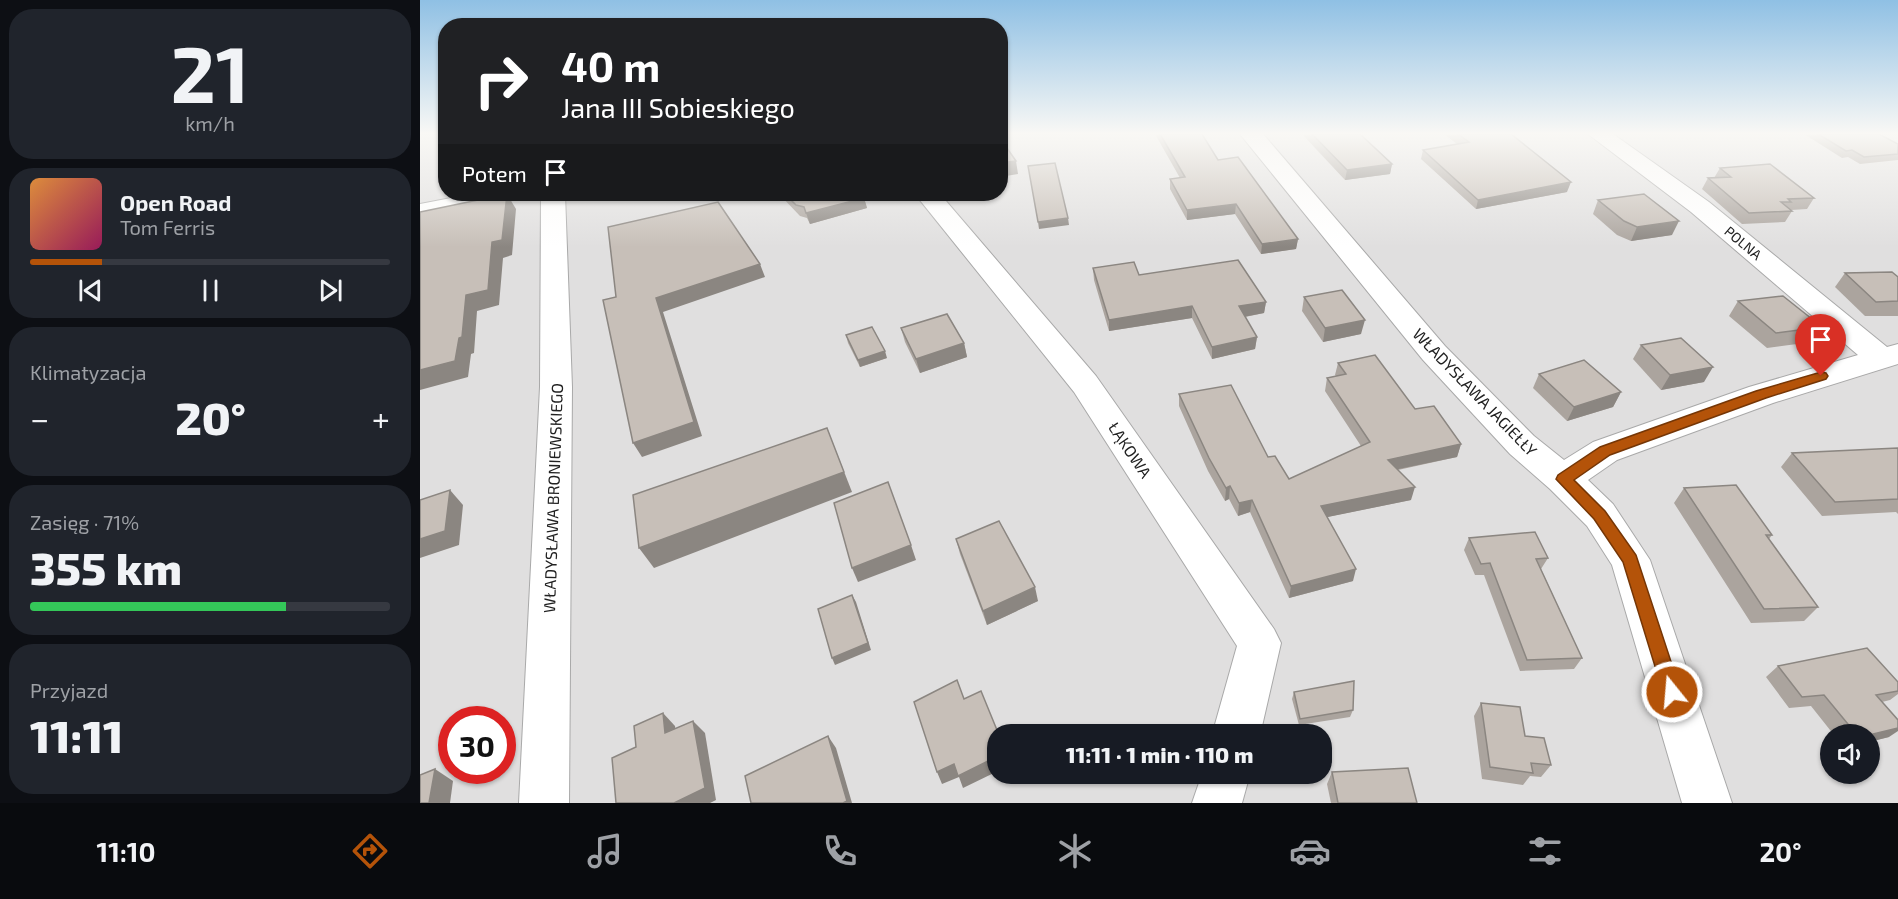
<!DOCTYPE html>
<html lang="pl">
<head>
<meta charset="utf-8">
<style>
	body { margin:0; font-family:"Exo 2",sans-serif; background:#20242c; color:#f1f3f6; height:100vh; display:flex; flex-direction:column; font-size:22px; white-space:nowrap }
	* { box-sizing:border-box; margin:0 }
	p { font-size:20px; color:#9ea1a6 }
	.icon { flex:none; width:33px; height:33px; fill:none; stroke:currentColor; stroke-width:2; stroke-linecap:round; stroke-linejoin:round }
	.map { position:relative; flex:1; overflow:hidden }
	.side { display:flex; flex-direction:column; gap:9px; padding:9px; background:#0d0f14; width:420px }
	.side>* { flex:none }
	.guide { position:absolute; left:18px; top:18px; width:570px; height:183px; border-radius:24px; box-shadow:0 2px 4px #0004; background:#202124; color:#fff; overflow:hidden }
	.tools { position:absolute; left:1400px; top:724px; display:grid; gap:12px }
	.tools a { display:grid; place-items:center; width:60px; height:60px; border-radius:50%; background:#171b24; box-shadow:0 2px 4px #0004; font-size:30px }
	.speed { position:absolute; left:18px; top:706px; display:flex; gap:12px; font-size:30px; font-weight:700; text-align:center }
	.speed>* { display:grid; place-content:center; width:78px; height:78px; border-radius:50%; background:#171b24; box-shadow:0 2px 4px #0004; line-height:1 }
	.speed .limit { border:9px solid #d22; background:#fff; color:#111 }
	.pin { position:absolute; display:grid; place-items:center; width:51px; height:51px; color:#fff; margin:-62px -26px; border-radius:50% 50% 50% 0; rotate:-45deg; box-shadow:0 0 6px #0007 }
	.pin .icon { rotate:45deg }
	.me { position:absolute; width:66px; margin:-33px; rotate:343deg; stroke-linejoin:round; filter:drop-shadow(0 0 4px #0008) }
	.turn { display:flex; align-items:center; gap:21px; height:126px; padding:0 24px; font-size:27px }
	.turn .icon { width:78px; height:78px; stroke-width:2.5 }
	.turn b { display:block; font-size:42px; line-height:51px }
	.then { display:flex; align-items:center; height:57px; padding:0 24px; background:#0003; gap:12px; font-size:22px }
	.big { font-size:45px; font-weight:800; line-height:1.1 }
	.side .widget { flex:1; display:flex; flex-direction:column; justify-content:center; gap:9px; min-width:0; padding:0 21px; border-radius:24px; background:#20242c }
	.side .dial { align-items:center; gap:0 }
	.dial b { font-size:78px; line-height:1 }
	.song { display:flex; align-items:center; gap:18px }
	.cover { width:72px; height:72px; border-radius:9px; background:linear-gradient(135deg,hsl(30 70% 55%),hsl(330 70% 35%)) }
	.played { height:6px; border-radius:3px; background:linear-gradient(90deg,#b45309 20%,#363941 20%) }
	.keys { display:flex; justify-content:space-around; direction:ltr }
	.heat { display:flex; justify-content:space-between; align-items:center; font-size:33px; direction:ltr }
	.charge { height:9px; border-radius:4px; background:linear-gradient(90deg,#34c759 71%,#363941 0) }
	.trip { position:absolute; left:567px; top:724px; width:345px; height:60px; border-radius:24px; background:#171b24; box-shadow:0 2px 4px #0004; font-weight:800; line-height:60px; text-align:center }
	.menu { display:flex; height:96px; justify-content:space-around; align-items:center; background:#090b0e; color:#9ea1a6 }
	.menu .icon { width:42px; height:42px }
	.menu .current { color:#b45309 }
	.menu b { font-size:27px; color:#f1f3f6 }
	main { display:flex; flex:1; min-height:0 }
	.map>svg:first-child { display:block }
	.residential { fill:#e0dfdf; fill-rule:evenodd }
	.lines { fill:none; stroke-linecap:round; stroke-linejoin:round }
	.minor-casing { stroke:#a9a9a9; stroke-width:2 }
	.minor { fill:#fff; fill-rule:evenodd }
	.wall { fill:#aba49e }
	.shaded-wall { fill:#8b8681 }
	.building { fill:#c7bfb8; stroke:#8b8681; stroke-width:1.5 }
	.route { fill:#b45309; stroke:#753606; stroke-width:1.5 }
	.labels { text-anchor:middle; stroke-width:4.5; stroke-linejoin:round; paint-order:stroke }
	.far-street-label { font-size:14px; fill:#222; stroke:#fff }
	.street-label { font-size:16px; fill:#222; stroke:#fff }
</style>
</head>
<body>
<main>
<section class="side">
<div class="widget dial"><b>21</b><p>km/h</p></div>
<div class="widget">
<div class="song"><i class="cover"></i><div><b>Open Road</b><p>Tom Ferris</p></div></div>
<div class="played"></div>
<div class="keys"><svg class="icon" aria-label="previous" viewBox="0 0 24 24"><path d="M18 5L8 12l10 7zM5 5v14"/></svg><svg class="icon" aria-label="pause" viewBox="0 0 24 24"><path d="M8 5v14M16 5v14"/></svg><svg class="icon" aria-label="next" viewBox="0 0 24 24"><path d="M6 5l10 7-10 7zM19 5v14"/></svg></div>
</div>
<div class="widget"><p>Klimatyzacja</p>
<div class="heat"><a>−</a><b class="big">20°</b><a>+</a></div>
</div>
<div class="widget"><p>Zasięg · 71%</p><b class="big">355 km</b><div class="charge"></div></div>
<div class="widget"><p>Przyjazd</p><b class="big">11:11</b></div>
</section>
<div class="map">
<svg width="1478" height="803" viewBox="0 0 1478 803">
	<rect width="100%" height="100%" fill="#f2efe9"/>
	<!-- residential -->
	<path class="residential" d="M0,134H25L26,194H580L581,134H1478V803H0ZM32,720H82V771H32ZM578,735H902V774H578ZM1410,735H1449V774H1410Z"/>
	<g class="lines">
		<defs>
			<g id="minor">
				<polygon points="820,134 843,134 1025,346 1114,436 1144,460 1173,442 1329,387 1438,355 1271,212 1168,134 1193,134 1289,202 1467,347 1478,344 1478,364 1353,403 1197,460 1168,480 1193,504 1230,560 1312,803 1262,803 1192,565 1167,526 1130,489 1090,454 1003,360"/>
				<polygon points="52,194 100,194 97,199 88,201 0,218 0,204"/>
				<polygon points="121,194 145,194 152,387 149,803 99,803 120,387"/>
				<polygon points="495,194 520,194 676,376 854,629 861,643 840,735 792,735 817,646 654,392"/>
				<polygon points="782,774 830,774 822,803 772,803"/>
			</g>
		</defs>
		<!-- minor casing -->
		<use href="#minor" class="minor-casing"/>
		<!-- minor -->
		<use href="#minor" class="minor"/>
	</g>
	<!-- wall -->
	<g class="wall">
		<polygon points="735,134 782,134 798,160 878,239 876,249 841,254 815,214 767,220 750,189 750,179 760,178"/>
		<polygon points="882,134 940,134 972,164 970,174 925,180"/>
		<polygon points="1024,134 1091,134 1147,192 1056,209 1001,159 1003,150 1037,144"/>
		<polygon points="1384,134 1459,134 1478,144 1478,160 1440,164 1428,157 1422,158"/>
		<polygon points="1300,168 1394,198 1387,209 1371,210 1372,211 1365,222 1322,224 1282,189 1288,178 1294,178"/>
		<polygon points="359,194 440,194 444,198 447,208 390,224 387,218 380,216"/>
		<polygon points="1178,200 1252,235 1211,241 1197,235 1173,214"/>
		<polygon points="673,268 719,275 846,302 844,313 825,317 837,337 835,349 792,359 772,318 689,331 674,280"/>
		<polygon points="1425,273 1478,277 1478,316 1445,316 1415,287"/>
		<polygon points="884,297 941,334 903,342 882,311"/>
		<polygon points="1318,301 1402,327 1392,342 1347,348 1309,316"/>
		<polygon points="481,328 544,343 547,357 500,373 485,342"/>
		<polygon points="426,335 467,358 440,367 428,343"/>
		<polygon points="1221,345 1284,382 1241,390 1213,359"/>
		<polygon points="918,363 995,409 1041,444 1037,457 978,470 991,500 907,517 933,581 869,598 830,512 818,516 809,499 805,501 788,471 759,406 759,394 848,457 869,479 941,446 905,391 907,378 916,376 915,375"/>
		<polygon points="1119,374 1201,392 1193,407 1147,421 1113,388"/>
		<polygon points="1478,448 1478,514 1476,512 1402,516 1361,467 1372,453"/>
		<polygon points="1264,488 1352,535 1349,539 1398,607 1384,621 1331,623 1254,503"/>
		<polygon points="1049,538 1128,558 1121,569 1162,658 1154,669 1100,671 1064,575 1055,575 1044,550"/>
		<polygon points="536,539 618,601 567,625 540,554"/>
		<polygon points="1358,666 1478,682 1478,694 1470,700 1462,702 1469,737 1449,742 1449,735 1414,735 1391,706 1369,708 1346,677"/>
		<polygon points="874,692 933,710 930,717 879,725 872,699"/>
		<polygon points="1061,703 1105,736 1131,765 1121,777 1110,776 1103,785 1062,779 1054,716"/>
		<polygon points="912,772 997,803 911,803 907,784"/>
	</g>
	<!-- shaded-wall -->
	<g class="shaded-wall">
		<polygon points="596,161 598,174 580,177 580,163"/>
		<polygon points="972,164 970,174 925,180 927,170"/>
		<polygon points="1151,182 1147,192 1056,209 1058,200"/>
		<polygon points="87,194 96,209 92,255 83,258 79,305 57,311 54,353 51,354 48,377 0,390 0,370 46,295 72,242"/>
		<polygon points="444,198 447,208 390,224 386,213"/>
		<polygon points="816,204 815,214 767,220 767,210"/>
		<polygon points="648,218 649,225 619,229 618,222"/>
		<polygon points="1259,221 1252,235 1211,241 1217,227"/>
		<polygon points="878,239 876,249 841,254 842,244"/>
		<polygon points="340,264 345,277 243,312 282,436 222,457 213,443 236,298"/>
		<polygon points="846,302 844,313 818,318 819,306"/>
		<polygon points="772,306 772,318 689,331 689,320"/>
		<polygon points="945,320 941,334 903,342 905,328"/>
		<polygon points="837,337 835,349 792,359 792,347"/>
		<polygon points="544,343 547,357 500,373 496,359"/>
		<polygon points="465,351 467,358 440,367 438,360"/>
		<polygon points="1293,367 1284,382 1241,390 1250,375"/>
		<polygon points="1201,392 1193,407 1147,421 1154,407"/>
		<polygon points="407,428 432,492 234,568 219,548"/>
		<polygon points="1041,444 1037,457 964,472 968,460"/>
		<polygon points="810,486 809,499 805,501 806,488"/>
		<polygon points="995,487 991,500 898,519 901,506"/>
		<polygon points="30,490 43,505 39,545 0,558 0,539"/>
		<polygon points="832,500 830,512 818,516 819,503"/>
		<polygon points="491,545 496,560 438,582 432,568"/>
		<polygon points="936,569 933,581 869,598 871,586"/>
		<polygon points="615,587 618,601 567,625 563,611"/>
		<polygon points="432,595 436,602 451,650 415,665 412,658"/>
		<polygon points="243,713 255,726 257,746 245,733"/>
		<polygon points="273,721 285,733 296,800 290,803 254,803"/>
		<polygon points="1478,728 1478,731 1469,737 1449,742 1449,735"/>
		<polygon points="408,736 416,748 432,803 423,803"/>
		<polygon points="578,756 578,771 543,788 539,777 522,784 517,772 534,764"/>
		<polygon points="15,769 33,781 30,803 9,803"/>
	</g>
	<!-- building -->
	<g class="building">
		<polygon points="740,134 782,134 798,160 818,157 878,239 842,244 816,204 767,210 750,179 765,177"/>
		<polygon points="892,134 940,134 972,164 927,170"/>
		<polygon points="1038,134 1091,134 1151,182 1058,200 1003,150 1049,142"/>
		<polygon points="1398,134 1459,134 1478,144 1478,154 1444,157 1432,150 1426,151"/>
		<polygon points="580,138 596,161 580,163"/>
		<polygon points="635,163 648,218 618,222 608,166"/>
		<polygon points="1350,164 1394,198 1368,199 1371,202 1361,202 1372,211 1329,213 1288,178 1311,177 1300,168"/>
		<polygon points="87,194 82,240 72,242 68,290 46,295 42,337 39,338 35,361 0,370 0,212"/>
		<polygon points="365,194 440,194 444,198 386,213 384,207 376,205"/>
		<polygon points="1224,194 1259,221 1217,227 1204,221 1178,200"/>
		<polygon points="298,202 340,264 236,298 274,422 213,443 183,300 196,297 188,227"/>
		<polygon points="818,260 846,302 819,306 837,337 792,347 772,306 689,320 673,268 714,262 719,275"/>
		<polygon points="1472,272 1478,277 1478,301 1456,302 1425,273"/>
		<polygon points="922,290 945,320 905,328 884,297"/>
		<polygon points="1363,296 1402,327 1356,333 1318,301"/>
		<polygon points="527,314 544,343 496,359 481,328"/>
		<polygon points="452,327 465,351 438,360 426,335"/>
		<polygon points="1261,338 1293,367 1250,375 1221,345"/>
		<polygon points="955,355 995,409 1014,406 1041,444 968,460 995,487 901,506 936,569 871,586 832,500 819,503 810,486 806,488 789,458 759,394 811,385 848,457 855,456 869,479 950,442 907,378 926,374 918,363"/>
		<polygon points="1164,360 1201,392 1154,407 1119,374"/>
		<polygon points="407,428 424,472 219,548 213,495"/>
		<polygon points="1478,448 1478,499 1415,502 1372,453"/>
		<polygon points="468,482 491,545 432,568 414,503"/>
		<polygon points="1316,485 1352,535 1346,535 1398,607 1344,609 1264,488"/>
		<polygon points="30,490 25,531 0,539 0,500"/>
		<polygon points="579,521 615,587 563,611 536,539"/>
		<polygon points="1115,532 1128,558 1116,559 1162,658 1107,660 1070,563 1061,564 1049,538"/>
		<polygon points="432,595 448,643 412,658 398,609"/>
		<polygon points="1447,648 1478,682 1478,691 1456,695 1478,720 1478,728 1449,735 1437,735 1404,695 1382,697 1358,666"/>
		<polygon points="537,680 544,699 561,691 579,735 578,735 578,756 538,776 534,764 517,772 494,702"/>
		<polygon points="934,681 933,710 880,719 874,692"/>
		<polygon points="1061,703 1100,707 1105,736 1124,738 1131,765 1111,763 1113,773 1070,767"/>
		<polygon points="243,713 245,733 273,721 285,788 254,803 196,803 192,758 216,747 214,726"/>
		<polygon points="408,736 427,801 423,803 331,803 325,776"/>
		<polygon points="988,768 997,803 918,803 912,772"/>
		<polygon points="15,769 9,803 0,803 0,775"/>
	</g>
	<!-- sky -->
	<linearGradient id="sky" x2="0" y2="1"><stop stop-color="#8fc0e4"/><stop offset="0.54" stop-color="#f9f8f5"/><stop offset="1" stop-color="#f9f8f5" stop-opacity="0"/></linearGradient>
	<rect width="1478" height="247" fill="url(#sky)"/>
	<!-- route -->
	<polygon class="route" points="1401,372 1406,373 1408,376 1406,379 1346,398 1190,455 1154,480 1185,511 1216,555 1261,692 1259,699 1252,701 1245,699 1203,562 1174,519 1136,479 1138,475 1180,447 1336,391"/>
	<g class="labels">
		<!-- far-street labels -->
		<g class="far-street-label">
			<text transform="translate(1323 243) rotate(40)" y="5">POLNA</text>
		</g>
		<!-- street labels -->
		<g class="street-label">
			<text transform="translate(1055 392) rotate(46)" y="6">WŁADYSŁAWA JAGIEŁŁY</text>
			<text transform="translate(710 450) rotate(56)" y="6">ŁĄKOWA</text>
			<text transform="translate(133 498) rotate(-88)" y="6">WŁADYSŁAWA BRONIEWSKIEGO</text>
		</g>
	</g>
</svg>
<div class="tools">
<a><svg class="icon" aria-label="sound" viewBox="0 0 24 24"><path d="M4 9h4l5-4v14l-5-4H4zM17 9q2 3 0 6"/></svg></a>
</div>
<div class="speed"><div class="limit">30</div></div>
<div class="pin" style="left:1401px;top:376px;background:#d93025"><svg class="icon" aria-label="arrive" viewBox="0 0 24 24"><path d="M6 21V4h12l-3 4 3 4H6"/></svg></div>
<svg class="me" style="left:1252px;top:692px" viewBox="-20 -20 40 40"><circle r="17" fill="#b45309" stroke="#fff" stroke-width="3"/><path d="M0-11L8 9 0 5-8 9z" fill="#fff"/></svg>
<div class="trip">11:11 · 1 min · 110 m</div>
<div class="guide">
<div class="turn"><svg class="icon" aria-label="right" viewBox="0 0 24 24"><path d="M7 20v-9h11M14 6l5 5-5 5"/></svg><div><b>40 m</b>Jana III Sobieskiego</div></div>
<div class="then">Potem<svg class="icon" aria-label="arrive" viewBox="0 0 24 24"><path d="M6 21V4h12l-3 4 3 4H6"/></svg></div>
</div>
</div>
</main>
<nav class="menu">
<b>11:10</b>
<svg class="icon current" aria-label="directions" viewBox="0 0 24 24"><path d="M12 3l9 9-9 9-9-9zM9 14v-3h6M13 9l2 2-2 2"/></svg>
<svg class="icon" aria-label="music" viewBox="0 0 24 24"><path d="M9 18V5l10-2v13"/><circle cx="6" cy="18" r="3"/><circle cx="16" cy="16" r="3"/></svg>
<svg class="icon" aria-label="phone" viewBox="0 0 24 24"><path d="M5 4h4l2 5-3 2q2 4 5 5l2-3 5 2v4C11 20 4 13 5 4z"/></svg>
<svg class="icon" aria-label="climate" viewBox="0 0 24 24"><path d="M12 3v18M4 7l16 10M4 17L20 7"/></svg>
<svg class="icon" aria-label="car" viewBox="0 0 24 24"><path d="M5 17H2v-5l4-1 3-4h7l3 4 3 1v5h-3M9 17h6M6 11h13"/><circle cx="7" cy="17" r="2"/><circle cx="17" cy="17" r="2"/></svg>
<svg class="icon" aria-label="filters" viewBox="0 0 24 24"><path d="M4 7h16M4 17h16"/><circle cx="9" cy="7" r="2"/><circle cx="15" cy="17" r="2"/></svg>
<b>20°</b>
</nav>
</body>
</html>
